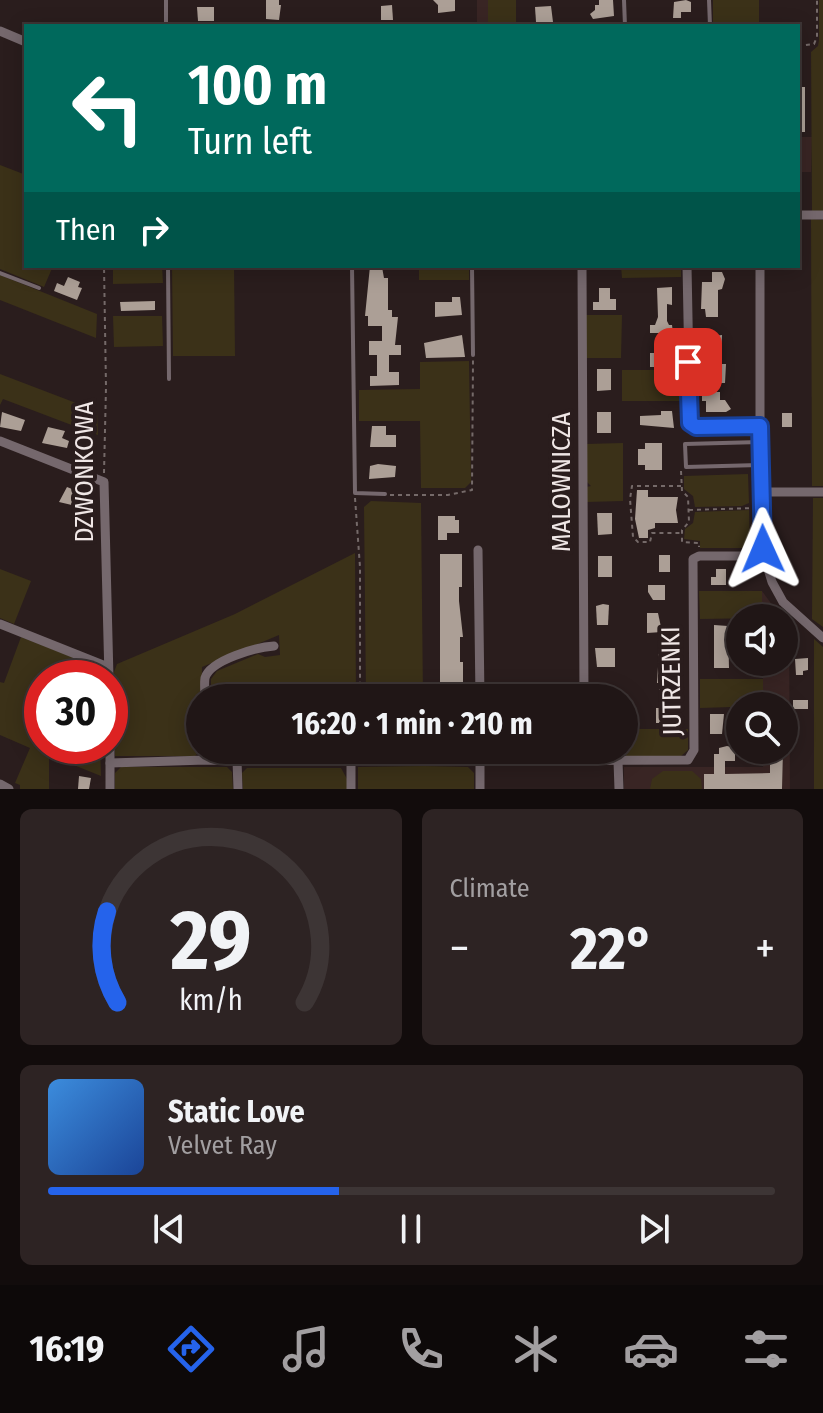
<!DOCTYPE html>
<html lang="en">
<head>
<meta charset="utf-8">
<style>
	body { margin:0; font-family:"Fira Sans Condensed",sans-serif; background:#2d2323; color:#f1f3f6; height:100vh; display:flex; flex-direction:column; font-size:30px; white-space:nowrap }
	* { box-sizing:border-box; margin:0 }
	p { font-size:26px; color:#a29fa1 }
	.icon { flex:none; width:44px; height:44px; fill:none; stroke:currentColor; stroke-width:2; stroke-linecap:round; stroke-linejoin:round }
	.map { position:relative; height:789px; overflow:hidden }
	.side { display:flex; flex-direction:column; gap:20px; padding:20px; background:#120c0c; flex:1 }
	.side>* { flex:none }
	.banner { position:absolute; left:24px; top:24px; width:776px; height:244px; border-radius:0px; box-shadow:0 4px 20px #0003,0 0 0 2px #3d3535; background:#00695c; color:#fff; overflow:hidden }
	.tools { position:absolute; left:726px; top:604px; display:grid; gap:16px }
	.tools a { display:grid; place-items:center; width:72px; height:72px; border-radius:50%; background:#201616; box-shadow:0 4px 20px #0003,0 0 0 2px #3d3535; font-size:40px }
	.speed { position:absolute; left:24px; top:660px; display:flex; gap:16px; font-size:40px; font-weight:700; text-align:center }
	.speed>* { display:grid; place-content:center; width:104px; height:104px; border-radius:50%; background:#201616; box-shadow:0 4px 20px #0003,0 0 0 2px #3d3535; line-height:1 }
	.speed .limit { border:12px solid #d22; background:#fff; color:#111 }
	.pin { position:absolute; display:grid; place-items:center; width:68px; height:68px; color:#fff; margin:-34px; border-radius:16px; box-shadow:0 4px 12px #0006 }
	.me { position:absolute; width:88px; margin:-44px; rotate:359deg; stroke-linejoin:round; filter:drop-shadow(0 0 6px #0008) }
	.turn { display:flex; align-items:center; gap:28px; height:168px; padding:0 32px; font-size:36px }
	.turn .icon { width:104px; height:104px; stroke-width:2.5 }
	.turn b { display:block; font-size:56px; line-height:68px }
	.then { display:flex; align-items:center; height:76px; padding:0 32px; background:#0003; gap:16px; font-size:30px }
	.big { font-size:60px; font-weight:700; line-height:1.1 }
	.side .card { flex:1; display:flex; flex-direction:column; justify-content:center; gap:12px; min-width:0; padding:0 28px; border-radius:12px; background:#2d2323 }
	.side .dial { align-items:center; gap:0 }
	.dial svg { height:208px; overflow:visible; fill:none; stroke:#3d3535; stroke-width:7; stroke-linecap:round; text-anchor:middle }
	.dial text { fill:#f1f3f6; stroke:none }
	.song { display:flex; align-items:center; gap:24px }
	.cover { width:96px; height:96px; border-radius:12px; background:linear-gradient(135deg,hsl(210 70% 55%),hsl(220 70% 35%)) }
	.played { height:8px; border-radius:4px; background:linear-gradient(90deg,#2563eb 40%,#3d3535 40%) }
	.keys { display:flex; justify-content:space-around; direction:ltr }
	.heat { display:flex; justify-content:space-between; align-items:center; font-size:44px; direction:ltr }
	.side .tiles { flex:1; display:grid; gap:20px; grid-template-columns:1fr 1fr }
	.card:last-child { grid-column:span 2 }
	.trip { position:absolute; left:186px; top:684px; width:452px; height:80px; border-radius:40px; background:#201616; box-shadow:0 4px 20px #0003,0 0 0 2px #3d3535; font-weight:700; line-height:80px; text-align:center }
	.tab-bar { display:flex; height:128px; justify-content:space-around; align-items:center; background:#0d0909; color:#a29fa1 }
	.tab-bar .icon { width:56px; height:56px }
	.tab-bar .on { color:#2563eb }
	.tab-bar b { font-size:36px; color:#f1f3f6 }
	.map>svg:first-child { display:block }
	.built { fill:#392524 }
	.green { fill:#3b3118 }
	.building { fill:#ac9f96 }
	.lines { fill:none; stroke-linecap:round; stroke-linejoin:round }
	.path { stroke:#756a69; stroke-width:2; stroke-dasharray:4 4; stroke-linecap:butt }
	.lane { stroke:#75686d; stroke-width:4 }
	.street { stroke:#75686d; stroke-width:9 }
	.route-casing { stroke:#184099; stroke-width:20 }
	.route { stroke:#2563eb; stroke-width:14 }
	.labels { text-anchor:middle; stroke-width:8; stroke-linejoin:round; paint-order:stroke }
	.street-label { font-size:26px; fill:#efe6e5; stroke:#2a1d1d }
</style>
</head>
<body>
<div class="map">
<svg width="823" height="789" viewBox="0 0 823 789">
	<rect width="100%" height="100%" fill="#2a1d1d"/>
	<!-- built -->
	<g class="built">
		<rect x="477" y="0" width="11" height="26"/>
		<polygon points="798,137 812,137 811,172 798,172"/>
		<polygon points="762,591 773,606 789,621 790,789 624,789 624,767 763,767 764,750 784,750 784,706 763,706 763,662 784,662 784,618 762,618"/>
	</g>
	<!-- green -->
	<g class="green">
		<rect x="488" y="0" width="28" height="26"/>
		<rect x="713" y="0" width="46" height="26"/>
		<polygon points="819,0 823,0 823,211 812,211 811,52 818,46 819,40"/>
		<polygon points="0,165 26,175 26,266 53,266 44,287 0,269"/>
		<polygon points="811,219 823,220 823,486 812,486"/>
		<polygon points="113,266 162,266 163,283 113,284"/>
		<polygon points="172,266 234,266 235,356 173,356"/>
		<rect x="419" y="266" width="50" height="14"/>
		<polygon points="621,266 681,266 681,277 622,278"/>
		<polygon points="0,275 97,314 96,338 0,300"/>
		<polygon points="585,315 622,315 621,358 586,358"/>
		<polygon points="113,316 162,316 163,346 114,347"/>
		<polygon points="469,361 471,482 465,488 421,488 420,421 359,421 359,390 420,389 420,362"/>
		<rect x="622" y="370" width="59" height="31"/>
		<polygon points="0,374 97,411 98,435 3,399 0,405"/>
		<polygon points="623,443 623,501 586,502 586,487 591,486 586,481 586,444"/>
		<polygon points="748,474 749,503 742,506 695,507 693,496 684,489 684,476"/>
		<polygon points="813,498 823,498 823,627 812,619"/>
		<polygon points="371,501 421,503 423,698 366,698 364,507"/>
		<polygon points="749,510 750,548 700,548 700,541 684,539 685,529 693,523 695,512"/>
		<polygon points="355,553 356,698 211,698 211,679 217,671 258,654 265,657 280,655 279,635 202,667 201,750 195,756 115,756 114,672 117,664 235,614"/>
		<polygon points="0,569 31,581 14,624 0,618"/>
		<polygon points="699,591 762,591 762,618 700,619"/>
		<polygon points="21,637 77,659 69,678 42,678 42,746 100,746 101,776 49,755 49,789 20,789 20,785 15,783 30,748 0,735 0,682 4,683"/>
		<polygon points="814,639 823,647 823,789 814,789"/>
		<polygon points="700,679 763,679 763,706 700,708"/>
		<polygon points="626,729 688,729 688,750 680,757 626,757"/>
		<polygon points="212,750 273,750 273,755 216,756"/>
		<polygon points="370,750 423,750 423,757 371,756"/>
		<polygon points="424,766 468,767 474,773 474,789 358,789 358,767"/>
		<polygon points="121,767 227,767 232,772 233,789 115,789 115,773"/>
		<polygon points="247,768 341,768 347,779 347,789 243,789 242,773"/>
		<polygon points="663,771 692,771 701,779 702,789 650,789 652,779"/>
	</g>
	<!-- building -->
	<g class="building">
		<polygon points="266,0 279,0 279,5 281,5 279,20 266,19"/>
		<polygon points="433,0 455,0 455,11 438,13 438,5"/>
		<polygon points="599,0 613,0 614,16 593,19 590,14 595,10 595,5 599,5"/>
		<polygon points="686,0 691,2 691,12 681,12 681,18 673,18 674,2"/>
		<polygon points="392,5 393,20 381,20 381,6"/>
		<polygon points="551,6 553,22 536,22 535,7"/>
		<polygon points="197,7 214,7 214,21 198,21"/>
		<rect x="798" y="87" width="7" height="45"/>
		<polygon points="370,266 382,267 384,278 388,278 388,310 392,310 392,317 398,317 395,345 401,345 401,355 389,355 389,372 399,372 399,385 370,386 370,376 377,376 377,355 369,355 369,341 382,341 382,326 368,326 368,316 365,316"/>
		<polygon points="712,272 722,272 725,279 722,289 718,290 718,317 706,317 705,309 701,309 702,282 712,282"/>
		<polygon points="68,277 80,282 78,287 82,288 77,300 54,291 57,283 64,286"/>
		<polygon points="672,287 672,305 667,304 667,321 669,325 672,325 673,333 650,333 650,325 655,325 658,317 657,288"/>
		<polygon points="599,288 610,288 610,299 616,299 616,310 593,310 593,302 599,302"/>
		<polygon points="452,297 460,297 462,315 435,317 435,302 452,302"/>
		<polygon points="155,301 155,310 121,311 120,302"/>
		<polygon points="706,331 715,331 715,336 722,335 721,364 726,364 725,383 716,383 716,378 702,378 702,371 709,370 710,352 701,353 702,343 706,343"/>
		<polygon points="462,335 465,357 426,358 424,343"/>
		<polygon points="667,347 670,349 670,360 660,360 660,367 650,367 650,353 657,353 657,348"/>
		<polygon points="597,369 611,369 611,390 597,391"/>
		<polygon points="702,392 720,392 720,400 725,400 731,409 726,412 706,412 706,401 702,401"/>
		<polygon points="661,411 672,411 674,428 640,425 640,416 661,415"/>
		<polygon points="2,412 25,420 21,431 0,427"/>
		<rect x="597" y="412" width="14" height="21"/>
		<rect x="782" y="413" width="10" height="14"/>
		<polygon points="372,426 386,426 386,435 396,435 396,447 370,447"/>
		<polygon points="48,427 65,431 62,438 69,441 67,448 42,443"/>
		<polygon points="645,443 662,443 662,470 645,470 645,465 638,465 638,449 645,449"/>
		<polygon points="378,464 396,466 395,477 369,479 370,466"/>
		<polygon points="67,487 77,491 75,495 80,496 76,506 59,502"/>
		<polygon points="637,490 648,490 648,497 678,497 676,510 678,523 655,523 655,528 648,530 648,538 639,538 635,519"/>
		<polygon points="597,513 612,513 612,534 598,535"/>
		<polygon points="438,516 455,516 455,520 459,520 459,533 447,533 447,540 438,540"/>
		<polygon points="440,554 462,554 462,587 459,587 459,601 463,637 460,637 460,662 463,662 463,688 460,688 460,695 442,695 440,688"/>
		<rect x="659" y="555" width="11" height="17"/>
		<rect x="598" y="556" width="14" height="21"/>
		<polygon points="716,569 726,569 726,585 711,585 711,577 716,577"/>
		<polygon points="648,585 665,585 665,600 653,600 648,592"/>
		<polygon points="603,604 609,605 608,625 597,625 596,606"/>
		<polygon points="647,613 658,613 662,632 647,633"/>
		<polygon points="714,625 728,626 729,668 714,668"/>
		<polygon points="595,648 615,648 615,667 597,667"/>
		<polygon points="659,651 675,651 675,660 670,663 670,691 659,691 659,683 657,683"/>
		<polygon points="808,658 808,670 803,671 803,675 796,675 795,659"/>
		<rect x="793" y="700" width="15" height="9"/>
		<polygon points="656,708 670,708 669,723 656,723"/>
		<polygon points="710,714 724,714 722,734 710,734"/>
		<polygon points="727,746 735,748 735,761 725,761 725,774 770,773 770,750 783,750 782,789 704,789 704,774 714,774 714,754 719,754 719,748"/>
		<polygon points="79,776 91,778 89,789 78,789"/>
	</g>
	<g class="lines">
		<!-- path -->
		<g class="path">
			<polyline points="798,46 814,44 817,37 817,0"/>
			<polyline points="681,471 682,491 688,497 689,522 682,530 682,542 699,543 699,547"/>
			<polyline points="104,473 106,387 104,266"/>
			<polyline points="681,486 632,486 630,499 633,537 638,542 650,542 652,533 682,533"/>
			<polyline points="390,495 448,495 472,490 473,360"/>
			<polyline points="355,498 360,567 360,698"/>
			<polyline points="689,510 753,508"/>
		</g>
		<!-- lane -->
		<g class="lane">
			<polyline points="166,0 166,26"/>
			<polyline points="624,0 625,26"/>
			<polyline points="709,0 710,26"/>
			<polyline points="168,266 169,379"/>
			<polyline points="352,266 355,493 385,494"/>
			<polyline points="472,266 473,355"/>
			<polyline points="0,273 39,288"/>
			<polyline points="759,465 686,467 685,444 760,442"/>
			<polyline points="353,761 423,764 480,761"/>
		</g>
		<!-- street -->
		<g class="street">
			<polyline points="0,31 26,42"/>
			<polyline points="798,215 823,215"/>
			<polyline points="582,266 584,698"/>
			<polyline points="687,266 690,423 696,427 760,426"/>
			<polyline points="760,266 760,426 764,556 772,582 783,602 823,638"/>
			<polyline points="0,441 104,482 109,678"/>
			<polyline points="762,492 823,492"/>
			<polyline points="478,550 480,698"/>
			<polyline points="0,624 108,667"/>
			<path d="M205,698C205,692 204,684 205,678C210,660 257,647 274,646"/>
			<polyline points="110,746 110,789"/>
			<polyline points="480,750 480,789"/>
			<polyline points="237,760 238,789"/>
			<polyline points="480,761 688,760 694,750 693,559 699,556 764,556"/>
			<polyline points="618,761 619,789"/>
			<polyline points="110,763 206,760 351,761 351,789"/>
			<polyline points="0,784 9,789"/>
		</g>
	</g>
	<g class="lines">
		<defs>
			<polyline id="route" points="688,362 690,423 696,427 760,426 763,549"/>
		</defs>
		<!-- route casing -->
		<use href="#route" class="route-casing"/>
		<!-- route -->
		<use href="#route" class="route"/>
	</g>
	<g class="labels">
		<!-- street labels -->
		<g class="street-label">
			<text transform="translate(84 472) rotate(-90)" y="9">DZWONKOWA</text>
			<text transform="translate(561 482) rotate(-90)" y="9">MALOWNICZA</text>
			<text transform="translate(671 681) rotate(-91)" y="9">JUTRZENKI</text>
		</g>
	</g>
</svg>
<div class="tools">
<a><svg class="icon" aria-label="sound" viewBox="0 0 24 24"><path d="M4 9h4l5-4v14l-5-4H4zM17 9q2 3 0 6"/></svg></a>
<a><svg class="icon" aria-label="search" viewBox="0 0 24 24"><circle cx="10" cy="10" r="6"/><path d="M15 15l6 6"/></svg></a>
</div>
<div class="speed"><div class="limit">30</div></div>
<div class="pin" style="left:688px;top:362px;background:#d93025"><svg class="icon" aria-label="arrive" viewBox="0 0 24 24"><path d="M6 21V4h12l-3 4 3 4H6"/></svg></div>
<svg class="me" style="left:763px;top:549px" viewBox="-20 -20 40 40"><path d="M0-17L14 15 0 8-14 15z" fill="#2563eb" stroke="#fff" stroke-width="4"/></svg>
<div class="trip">16:20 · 1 min · 210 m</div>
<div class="banner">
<div class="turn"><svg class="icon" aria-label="left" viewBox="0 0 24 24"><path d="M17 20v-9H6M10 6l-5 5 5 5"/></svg><div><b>100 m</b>Turn left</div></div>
<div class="then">Then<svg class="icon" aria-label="right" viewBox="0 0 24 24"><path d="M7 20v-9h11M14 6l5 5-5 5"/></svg></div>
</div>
</div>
<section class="side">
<div class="tiles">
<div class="card dial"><svg viewBox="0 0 100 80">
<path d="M14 69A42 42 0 1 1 86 69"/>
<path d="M14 69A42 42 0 0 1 10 34" stroke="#2563eb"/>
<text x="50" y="56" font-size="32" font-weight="700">29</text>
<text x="50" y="72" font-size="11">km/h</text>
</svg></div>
<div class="card"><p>Climate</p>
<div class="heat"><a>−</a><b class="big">22°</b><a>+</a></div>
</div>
<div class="card">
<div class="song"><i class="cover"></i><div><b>Static Love</b><p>Velvet Ray</p></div></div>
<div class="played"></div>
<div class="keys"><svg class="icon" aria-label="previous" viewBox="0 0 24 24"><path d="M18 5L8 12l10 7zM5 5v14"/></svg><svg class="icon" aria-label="pause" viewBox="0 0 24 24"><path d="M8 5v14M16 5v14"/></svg><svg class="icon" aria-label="next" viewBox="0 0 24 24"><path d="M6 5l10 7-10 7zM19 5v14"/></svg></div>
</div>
</div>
</section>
<nav class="tab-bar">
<b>16:19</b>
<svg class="icon on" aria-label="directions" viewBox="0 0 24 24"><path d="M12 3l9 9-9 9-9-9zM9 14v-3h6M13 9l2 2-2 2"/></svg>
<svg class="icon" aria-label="music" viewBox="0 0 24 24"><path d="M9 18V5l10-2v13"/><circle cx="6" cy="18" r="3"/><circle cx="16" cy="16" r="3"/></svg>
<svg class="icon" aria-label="phone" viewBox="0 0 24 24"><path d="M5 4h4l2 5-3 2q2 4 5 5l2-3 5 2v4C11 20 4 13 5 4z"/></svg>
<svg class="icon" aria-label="climate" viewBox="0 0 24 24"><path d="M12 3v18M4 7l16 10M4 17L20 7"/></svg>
<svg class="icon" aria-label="car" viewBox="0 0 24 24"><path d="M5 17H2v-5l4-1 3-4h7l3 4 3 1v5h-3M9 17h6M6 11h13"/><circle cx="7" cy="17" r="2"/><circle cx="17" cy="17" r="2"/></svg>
<svg class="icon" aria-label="filters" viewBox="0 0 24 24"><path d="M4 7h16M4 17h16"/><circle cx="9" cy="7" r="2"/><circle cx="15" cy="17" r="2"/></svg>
</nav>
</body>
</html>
